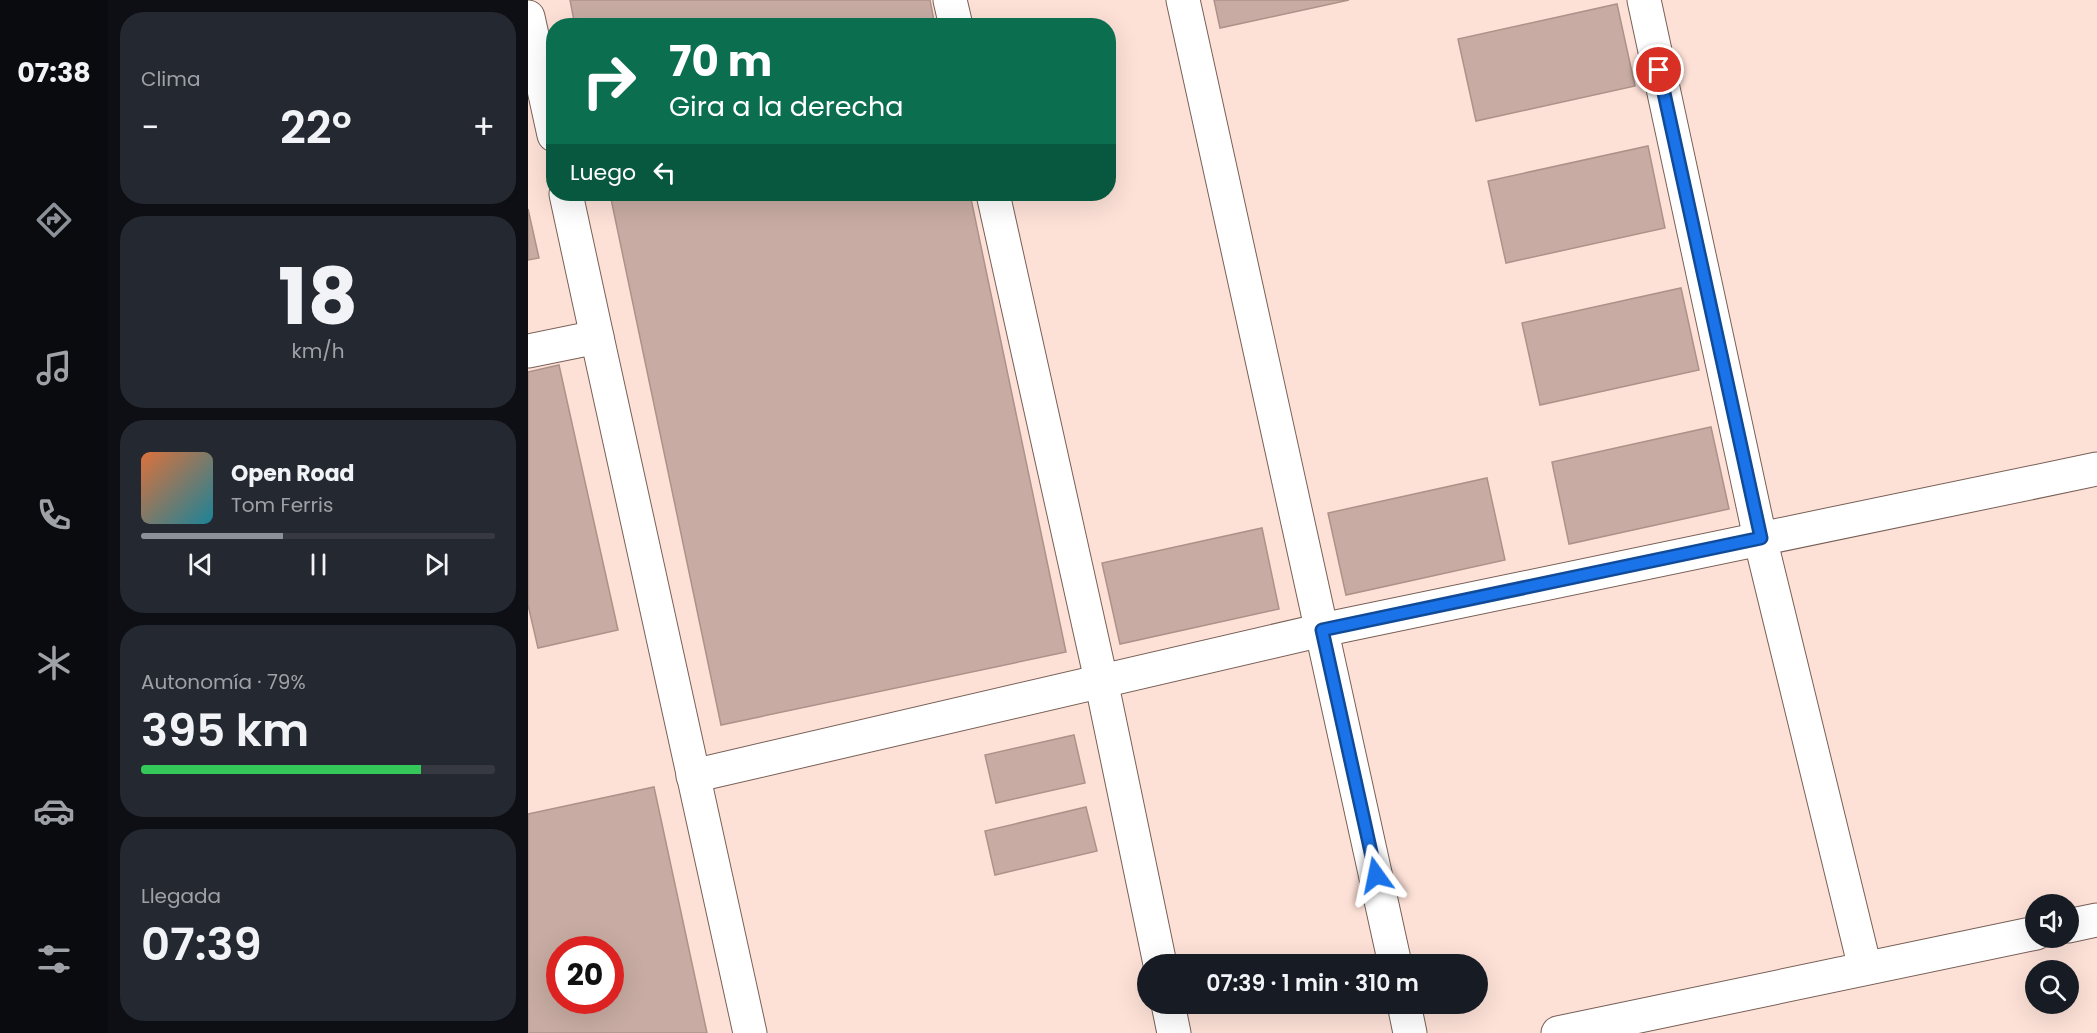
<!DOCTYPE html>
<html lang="es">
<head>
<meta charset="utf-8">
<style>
	body { margin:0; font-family:Poppins,sans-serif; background:#242831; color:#f1f3f6; height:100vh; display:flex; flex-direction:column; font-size:22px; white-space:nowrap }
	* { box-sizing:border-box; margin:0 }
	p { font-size:20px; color:#9ea1a6 }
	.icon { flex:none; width:33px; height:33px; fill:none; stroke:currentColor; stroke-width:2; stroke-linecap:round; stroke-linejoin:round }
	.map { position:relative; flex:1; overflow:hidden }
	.panel { display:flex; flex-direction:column; gap:12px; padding:12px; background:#0d0f14; width:420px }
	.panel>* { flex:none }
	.banner { position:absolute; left:18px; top:18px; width:570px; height:183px; border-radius:24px; box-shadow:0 6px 24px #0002; background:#0b6e4f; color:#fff; overflow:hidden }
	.controls { position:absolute; left:1497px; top:894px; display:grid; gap:12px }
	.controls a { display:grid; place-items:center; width:54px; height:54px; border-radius:50%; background:#171b24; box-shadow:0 6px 24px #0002; font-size:30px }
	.speed { position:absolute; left:18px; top:936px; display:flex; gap:12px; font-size:30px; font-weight:700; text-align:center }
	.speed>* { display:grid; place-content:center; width:78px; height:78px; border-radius:50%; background:#171b24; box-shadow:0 6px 24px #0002; line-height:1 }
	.speed .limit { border:9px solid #d22; background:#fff; color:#111 }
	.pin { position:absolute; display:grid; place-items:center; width:51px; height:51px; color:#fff; margin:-26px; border:3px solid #fff; border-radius:50%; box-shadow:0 2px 6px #0007 }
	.me { position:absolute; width:66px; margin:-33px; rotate:348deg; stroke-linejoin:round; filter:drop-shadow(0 0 4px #0008) }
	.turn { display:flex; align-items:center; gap:21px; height:126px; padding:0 24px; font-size:27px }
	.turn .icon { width:78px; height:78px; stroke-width:2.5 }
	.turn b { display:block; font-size:42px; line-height:51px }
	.then { display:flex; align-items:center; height:57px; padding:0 24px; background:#0003; gap:12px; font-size:22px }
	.big { font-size:45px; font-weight:600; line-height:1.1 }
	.panel .tile { flex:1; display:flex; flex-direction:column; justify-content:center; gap:9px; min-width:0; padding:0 21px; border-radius:24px; background:#242831 }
	.panel .dial { align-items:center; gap:0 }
	.dial b { font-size:78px; line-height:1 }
	.song { display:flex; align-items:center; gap:18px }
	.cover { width:72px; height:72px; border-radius:9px; background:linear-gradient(135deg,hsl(20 70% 55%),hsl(190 70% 35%)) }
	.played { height:6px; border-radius:3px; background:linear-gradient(90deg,#8c9099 40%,#363941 40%) }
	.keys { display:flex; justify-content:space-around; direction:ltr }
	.heat { display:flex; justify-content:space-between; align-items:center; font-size:33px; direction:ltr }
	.charge { height:9px; border-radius:4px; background:linear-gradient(90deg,#34c759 79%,#363941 0) }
	.trip { position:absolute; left:609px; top:954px; width:351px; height:60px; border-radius:30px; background:#171b24; box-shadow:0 6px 24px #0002; font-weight:600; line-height:60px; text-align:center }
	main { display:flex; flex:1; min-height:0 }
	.tab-bar { display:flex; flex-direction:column; width:108px; justify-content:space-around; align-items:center; background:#090b0e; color:#9ea1a6 }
	.tab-bar .icon { width:42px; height:42px }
	.tab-bar .selected { color:#8c9099 }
	.tab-bar b { font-size:27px; color:#f1f3f6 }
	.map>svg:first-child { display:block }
	.building { fill:#c8aca3; stroke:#ad9289; stroke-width:1.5; fill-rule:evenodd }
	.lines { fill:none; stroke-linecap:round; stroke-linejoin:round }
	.minor-casing { stroke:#786057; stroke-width:35 }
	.minor { stroke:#fff; stroke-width:33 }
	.route-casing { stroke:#114b97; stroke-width:15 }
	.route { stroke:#1a73e8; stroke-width:10 }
</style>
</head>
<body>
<main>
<nav class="tab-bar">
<b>07:38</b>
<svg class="icon selected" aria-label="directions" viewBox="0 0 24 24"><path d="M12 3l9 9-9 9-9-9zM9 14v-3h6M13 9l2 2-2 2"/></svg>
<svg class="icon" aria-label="music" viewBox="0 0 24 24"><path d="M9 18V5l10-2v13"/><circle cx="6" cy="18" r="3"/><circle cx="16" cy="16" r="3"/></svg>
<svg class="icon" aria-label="phone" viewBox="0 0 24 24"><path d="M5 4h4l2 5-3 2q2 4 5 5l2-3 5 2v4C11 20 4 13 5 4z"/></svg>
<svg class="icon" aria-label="climate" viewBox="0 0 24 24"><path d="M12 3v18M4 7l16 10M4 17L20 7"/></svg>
<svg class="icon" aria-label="car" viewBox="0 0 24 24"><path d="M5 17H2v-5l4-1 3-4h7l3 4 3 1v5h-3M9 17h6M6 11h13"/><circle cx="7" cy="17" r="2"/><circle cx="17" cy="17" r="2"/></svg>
<svg class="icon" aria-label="filters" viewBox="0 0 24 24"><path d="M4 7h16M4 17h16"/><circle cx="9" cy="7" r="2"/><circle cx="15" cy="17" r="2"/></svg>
</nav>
<section class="panel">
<div class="tile"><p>Clima</p>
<div class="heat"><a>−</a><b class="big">22°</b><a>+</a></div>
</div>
<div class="tile dial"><b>18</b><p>km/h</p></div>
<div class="tile">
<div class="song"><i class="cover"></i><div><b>Open Road</b><p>Tom Ferris</p></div></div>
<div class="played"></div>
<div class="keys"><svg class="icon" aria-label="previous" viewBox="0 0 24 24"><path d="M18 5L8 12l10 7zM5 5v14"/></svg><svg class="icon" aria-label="pause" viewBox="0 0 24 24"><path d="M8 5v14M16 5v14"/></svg><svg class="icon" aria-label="next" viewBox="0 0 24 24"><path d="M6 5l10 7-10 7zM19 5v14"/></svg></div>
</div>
<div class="tile"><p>Autonomía · 79%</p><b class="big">395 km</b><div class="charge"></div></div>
<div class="tile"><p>Llegada</p><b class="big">07:39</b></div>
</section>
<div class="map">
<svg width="1569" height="1033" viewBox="0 0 1569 1033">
	<rect width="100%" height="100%" fill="#fde1d7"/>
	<!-- building -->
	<g class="building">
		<polygon points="42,0 402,0 407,26 47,26"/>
		<polygon points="686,0 821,0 692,28"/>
		<polygon points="1089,4 1107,86 948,121 930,39"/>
		<polygon points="1120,146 1137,228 978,263 960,181"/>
		<polygon points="82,194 442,194 538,652 193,725"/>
		<polygon points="0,209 11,258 0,260"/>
		<polygon points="1153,288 1171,370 1012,405 994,323"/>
		<polygon points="31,365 90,630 10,648 0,605 0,372"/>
		<polygon points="1183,427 1201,509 1041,544 1024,462"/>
		<polygon points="959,478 977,560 818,595 800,513"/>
		<polygon points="734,528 751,609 592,644 574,563"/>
		<polygon points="546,735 557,783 468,803 457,755"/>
		<path d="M126,787L179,1033H0V814ZM32,950H82V1000H32Z"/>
		<polygon points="558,807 569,851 467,875 457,831"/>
	</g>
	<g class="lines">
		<defs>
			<g id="minor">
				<polyline points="422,0 428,26"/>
				<polyline points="655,0 867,964"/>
				<polyline points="1116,0 1232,538 1337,968"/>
				<polyline points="0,17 26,135"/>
				<polyline points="465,194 573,680 632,964"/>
				<polyline points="69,337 222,1033"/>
				<polyline points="0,351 69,337 38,194"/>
				<polyline points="165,776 794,630 1569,469"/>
				<polyline points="1540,926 1569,920"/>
				<polyline points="640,1004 646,1033"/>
				<polyline points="876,1004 882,1033"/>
				<polyline points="1030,1033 1508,933"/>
			</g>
		</defs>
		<!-- minor casing -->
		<use href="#minor" class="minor-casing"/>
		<!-- minor -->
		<use href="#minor" class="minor"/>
	</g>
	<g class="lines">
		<defs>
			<polyline id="route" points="848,875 794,630 1233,538 1131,70"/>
		</defs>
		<!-- route casing -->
		<use href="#route" class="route-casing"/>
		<!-- route -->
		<use href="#route" class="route"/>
	</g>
</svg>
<div class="controls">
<a><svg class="icon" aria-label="sound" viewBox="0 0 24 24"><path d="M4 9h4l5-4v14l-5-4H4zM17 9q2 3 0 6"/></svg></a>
<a><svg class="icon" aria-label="search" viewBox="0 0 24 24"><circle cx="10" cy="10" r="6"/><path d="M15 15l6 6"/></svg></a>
</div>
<div class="speed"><div class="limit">20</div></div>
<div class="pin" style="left:1131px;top:70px;background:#d93025"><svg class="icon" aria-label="arrive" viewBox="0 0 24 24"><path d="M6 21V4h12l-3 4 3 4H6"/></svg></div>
<svg class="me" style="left:848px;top:875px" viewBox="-20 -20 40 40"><path d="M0-17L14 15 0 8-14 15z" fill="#1a73e8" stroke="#fff" stroke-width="4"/></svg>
<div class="trip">07:39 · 1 min · 310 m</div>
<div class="banner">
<div class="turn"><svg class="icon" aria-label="right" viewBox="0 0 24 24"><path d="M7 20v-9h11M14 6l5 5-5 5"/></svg><div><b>70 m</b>Gira a la derecha</div></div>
<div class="then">Luego<svg class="icon" aria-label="left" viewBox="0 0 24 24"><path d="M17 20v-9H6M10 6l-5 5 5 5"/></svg></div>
</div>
</div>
</main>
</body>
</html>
